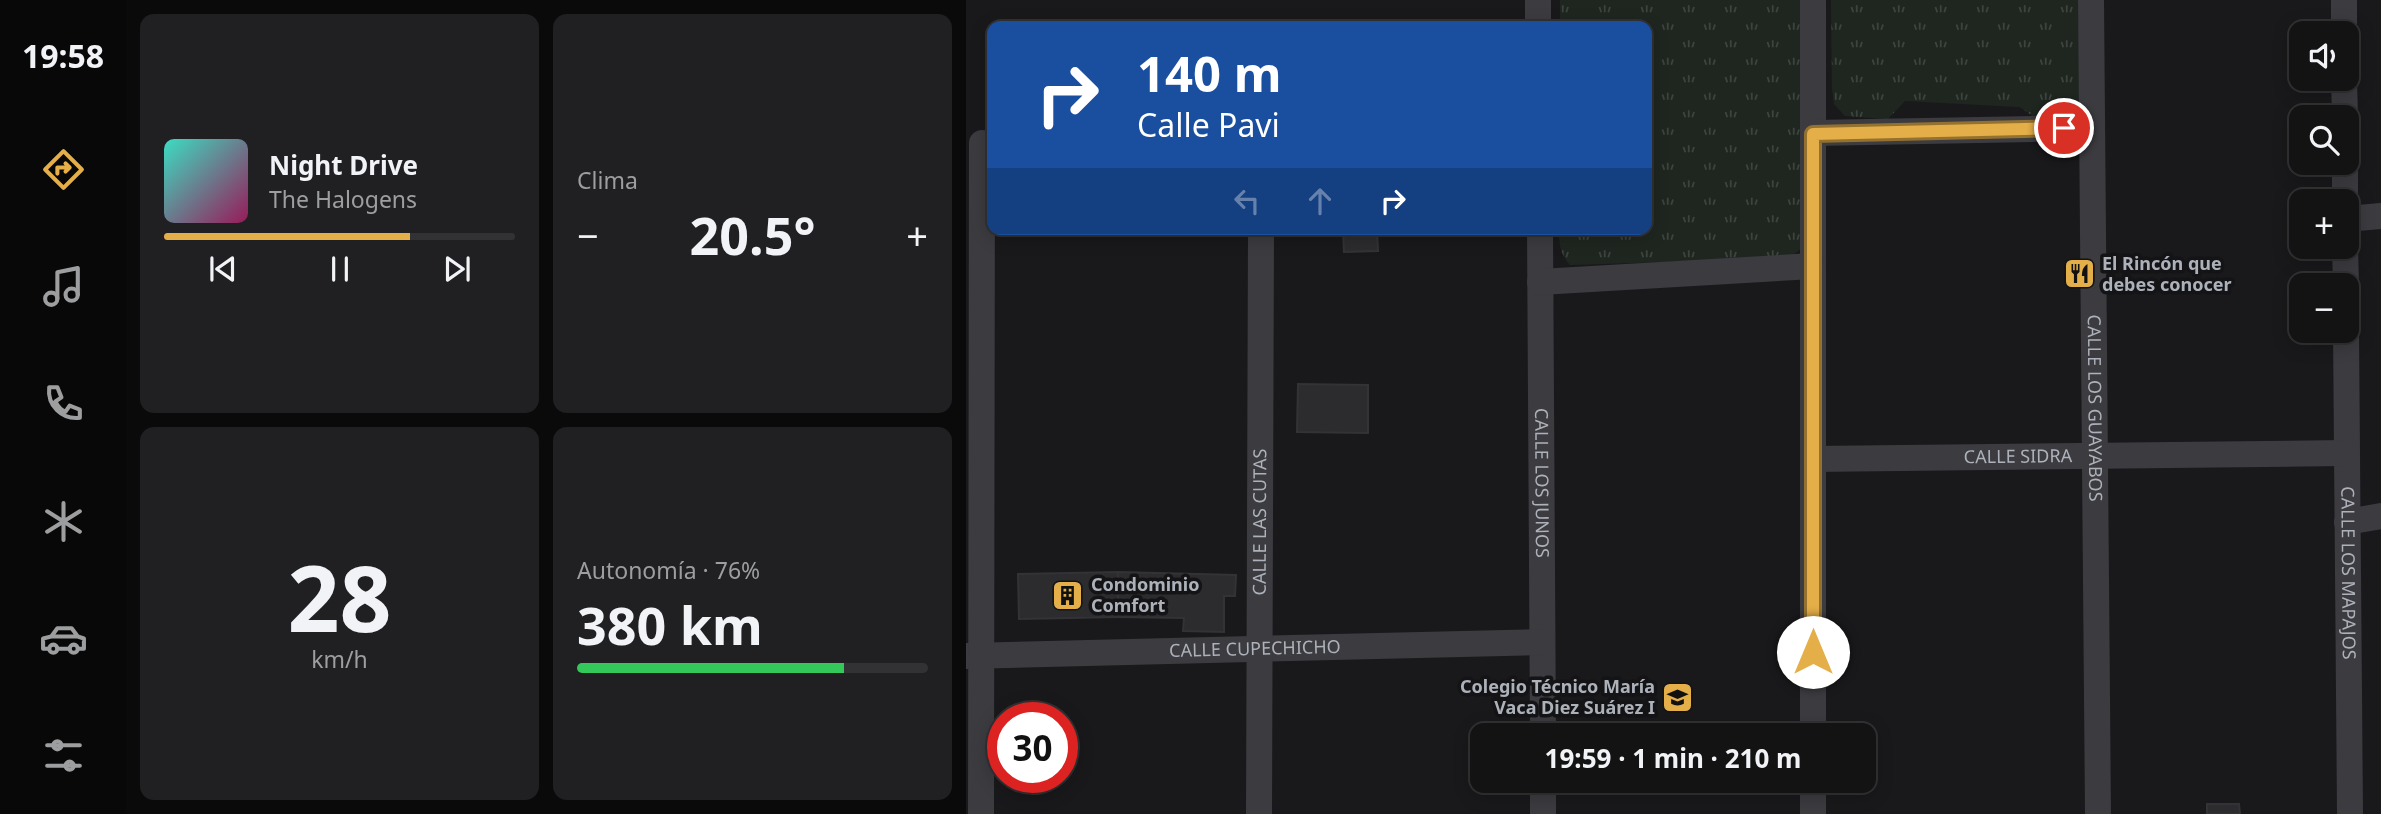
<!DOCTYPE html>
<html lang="es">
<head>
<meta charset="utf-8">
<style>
	body { margin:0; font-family:"Noto Sans",sans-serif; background:#202022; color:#f1f3f6; height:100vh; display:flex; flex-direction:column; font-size:26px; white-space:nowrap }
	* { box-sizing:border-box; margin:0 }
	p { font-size:23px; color:#9d9ea0 }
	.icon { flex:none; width:38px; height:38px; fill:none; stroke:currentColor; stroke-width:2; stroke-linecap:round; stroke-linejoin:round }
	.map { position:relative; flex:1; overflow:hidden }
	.panel { display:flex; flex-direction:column; gap:14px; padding:14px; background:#0a0a0b; width:840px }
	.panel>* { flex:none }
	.top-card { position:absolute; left:21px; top:21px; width:665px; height:214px; border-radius:14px; box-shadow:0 4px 18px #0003,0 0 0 2px #323234; background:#1a4fa0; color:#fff; overflow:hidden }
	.fabs { position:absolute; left:1323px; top:21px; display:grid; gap:14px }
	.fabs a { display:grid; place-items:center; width:70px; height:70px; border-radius:14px; background:#131314; box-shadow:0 4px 18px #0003,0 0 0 2px #323234; font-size:35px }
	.speed { position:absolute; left:21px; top:702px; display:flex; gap:14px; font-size:35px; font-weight:700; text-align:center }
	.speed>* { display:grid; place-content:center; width:91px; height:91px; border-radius:50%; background:#131314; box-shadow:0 4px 18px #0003,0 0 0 2px #323234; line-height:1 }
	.speed .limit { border:10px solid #d22; background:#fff; color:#111 }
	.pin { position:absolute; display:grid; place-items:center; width:60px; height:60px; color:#fff; margin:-30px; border:4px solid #fff; border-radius:50%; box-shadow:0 2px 7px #0007 }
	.me { position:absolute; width:77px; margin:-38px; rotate:0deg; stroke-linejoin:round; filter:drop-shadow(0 0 5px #0008) }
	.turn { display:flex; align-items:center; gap:24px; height:147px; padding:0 35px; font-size:32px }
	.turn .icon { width:91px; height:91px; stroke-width:2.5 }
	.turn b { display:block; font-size:49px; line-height:60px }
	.lanes { display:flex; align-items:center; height:66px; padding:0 35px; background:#0003; justify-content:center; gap:35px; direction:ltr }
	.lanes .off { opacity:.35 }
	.big { font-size:52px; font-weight:700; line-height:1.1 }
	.panel .widget { flex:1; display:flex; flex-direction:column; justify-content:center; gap:10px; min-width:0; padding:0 24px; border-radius:14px; background:#202022 }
	.panel .dial { align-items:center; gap:0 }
	.dial b { font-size:91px; line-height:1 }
	.song { display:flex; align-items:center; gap:21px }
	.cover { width:84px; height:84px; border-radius:10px; background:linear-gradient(135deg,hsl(170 70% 55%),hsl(330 70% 35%)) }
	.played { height:7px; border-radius:4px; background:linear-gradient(90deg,#e4ae48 70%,#323234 70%) }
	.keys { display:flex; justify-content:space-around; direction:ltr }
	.heat { display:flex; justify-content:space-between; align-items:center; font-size:38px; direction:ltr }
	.charge { height:10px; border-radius:5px; background:linear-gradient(90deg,#34c759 76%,#323234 0) }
	.panel .tiles { flex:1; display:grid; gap:14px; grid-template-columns:repeat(2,1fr) }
	.trip { position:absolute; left:504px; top:723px; width:406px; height:70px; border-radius:14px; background:#131314; box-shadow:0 4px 18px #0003,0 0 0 2px #323234; font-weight:700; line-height:70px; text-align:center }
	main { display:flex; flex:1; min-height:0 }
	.dock { display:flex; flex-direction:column; width:126px; justify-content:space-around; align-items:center; background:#080808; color:#9d9ea0 }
	.dock .icon { width:49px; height:49px }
	.dock .current { color:#e4ae48 }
	.dock b { font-size:32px; color:#f1f3f6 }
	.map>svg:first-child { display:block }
	.park { fill:url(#park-tufts) }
	.building { fill:#2c2c2f; stroke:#333337; stroke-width:2 }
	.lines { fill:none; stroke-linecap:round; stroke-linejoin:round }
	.street { stroke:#3b3b40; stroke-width:26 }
	.route-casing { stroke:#94712f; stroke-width:18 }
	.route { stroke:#e4ae48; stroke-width:12 }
	.labels { text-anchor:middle; stroke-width:7; stroke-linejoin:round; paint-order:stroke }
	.poi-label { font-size:18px; font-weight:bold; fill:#adb1ba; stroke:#141416; text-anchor:start }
	.street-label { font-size:18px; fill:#adb1ba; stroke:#141416 }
</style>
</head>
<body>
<main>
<nav class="dock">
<b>19:58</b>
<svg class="icon current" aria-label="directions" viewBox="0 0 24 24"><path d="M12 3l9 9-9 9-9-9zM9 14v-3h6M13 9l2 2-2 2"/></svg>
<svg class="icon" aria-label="music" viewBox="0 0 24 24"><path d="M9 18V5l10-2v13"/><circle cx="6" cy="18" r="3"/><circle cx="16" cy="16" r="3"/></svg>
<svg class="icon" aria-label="phone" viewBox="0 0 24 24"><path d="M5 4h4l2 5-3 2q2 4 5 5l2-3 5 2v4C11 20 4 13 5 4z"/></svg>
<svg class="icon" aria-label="climate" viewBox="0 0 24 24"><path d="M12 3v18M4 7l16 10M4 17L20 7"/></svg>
<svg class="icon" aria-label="car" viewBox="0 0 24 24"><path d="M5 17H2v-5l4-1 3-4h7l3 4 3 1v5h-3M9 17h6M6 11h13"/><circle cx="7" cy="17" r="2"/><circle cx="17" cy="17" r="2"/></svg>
<svg class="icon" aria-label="filters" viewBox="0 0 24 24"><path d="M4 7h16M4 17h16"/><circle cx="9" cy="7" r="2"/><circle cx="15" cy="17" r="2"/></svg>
</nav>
<section class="panel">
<div class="tiles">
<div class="widget">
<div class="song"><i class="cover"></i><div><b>Night Drive</b><p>The Halogens</p></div></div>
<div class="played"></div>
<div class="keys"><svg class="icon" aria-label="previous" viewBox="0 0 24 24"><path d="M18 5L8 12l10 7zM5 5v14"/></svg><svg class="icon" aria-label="pause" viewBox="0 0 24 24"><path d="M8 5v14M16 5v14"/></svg><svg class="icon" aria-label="next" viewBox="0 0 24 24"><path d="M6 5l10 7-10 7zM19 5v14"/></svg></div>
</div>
<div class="widget"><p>Clima</p>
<div class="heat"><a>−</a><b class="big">20.5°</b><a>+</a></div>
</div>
<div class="widget dial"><b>28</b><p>km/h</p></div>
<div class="widget"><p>Autonomía · 76%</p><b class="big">380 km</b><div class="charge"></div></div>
</div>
</section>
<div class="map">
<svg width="1415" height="814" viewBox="0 0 1415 814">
	<defs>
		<pattern id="park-tufts" width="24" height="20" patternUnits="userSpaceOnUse" patternTransform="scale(1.75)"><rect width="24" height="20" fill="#1f2620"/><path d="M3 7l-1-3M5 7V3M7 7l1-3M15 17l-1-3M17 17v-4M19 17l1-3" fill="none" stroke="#3d433e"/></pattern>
	</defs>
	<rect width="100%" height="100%" fill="#19191b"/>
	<!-- park -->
	<g class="park">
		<path d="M594,0H839L841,243L831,252L820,258L604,265C594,254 593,244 593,229H681V26H594Z"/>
		<polygon points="865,0 1112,0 1114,105 1110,112 1092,120 1073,121 1054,107 939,101 922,119 879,116 868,104 866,88"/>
	</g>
	<!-- building -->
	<g class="building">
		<polygon points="377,229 411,229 412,251 378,252"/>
		<polygon points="332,384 402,385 402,433 331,432"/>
		<polygon points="152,572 270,575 269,596 258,596 258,632 217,631 218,618 152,617"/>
		<polygon points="152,572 152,617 53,619 52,574"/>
		<polygon points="1241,804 1273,804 1274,814 1241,814"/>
	</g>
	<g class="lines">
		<!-- street -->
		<g class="street">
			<polyline points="572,0 572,26"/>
			<polyline points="847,0 847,735"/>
			<path id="s1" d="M1125,0L1132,814"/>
			<polyline points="1378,0 1378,33"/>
			<polyline points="1378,79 1379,117"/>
			<polyline points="847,133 1126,128"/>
			<polyline points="1379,163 1379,201"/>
			<polyline points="1381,219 1415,216"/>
			<path id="s2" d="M574,229L577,735"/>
			<polyline points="1379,247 1380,285"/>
			<polyline points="574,282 847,266"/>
			<path id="s3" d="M1380,331L1384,814"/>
			<path id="s4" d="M847,459L1381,453"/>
			<polyline points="1381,522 1415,516"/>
			<path id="s5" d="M0,656L576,642"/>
			<polyline points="577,780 577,814"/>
			<polyline points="15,814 16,143"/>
			<path id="s6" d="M293,814L295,229"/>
			<polyline points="847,814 847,780"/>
		</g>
	</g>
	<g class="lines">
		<defs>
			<polyline id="route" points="847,652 847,134 1098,128"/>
		</defs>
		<!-- route casing -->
		<use href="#route" class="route-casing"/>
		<!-- route -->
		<use href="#route" class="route"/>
	</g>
	<!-- icons -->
	<defs>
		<symbol id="restaurant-square" viewBox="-11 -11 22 22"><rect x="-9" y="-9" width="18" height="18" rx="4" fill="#e4ae48" stroke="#141416"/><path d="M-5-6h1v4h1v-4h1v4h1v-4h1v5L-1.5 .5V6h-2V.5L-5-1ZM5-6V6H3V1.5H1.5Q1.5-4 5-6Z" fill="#111"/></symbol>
		<symbol id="building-square" viewBox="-11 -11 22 22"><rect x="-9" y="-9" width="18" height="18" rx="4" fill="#e4ae48" stroke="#141416"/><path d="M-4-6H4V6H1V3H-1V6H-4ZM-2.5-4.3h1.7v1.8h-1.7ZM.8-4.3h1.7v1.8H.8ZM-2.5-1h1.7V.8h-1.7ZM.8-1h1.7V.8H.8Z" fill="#111"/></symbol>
		<symbol id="school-square" viewBox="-11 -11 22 22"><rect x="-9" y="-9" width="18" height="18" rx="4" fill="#e4ae48" stroke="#141416"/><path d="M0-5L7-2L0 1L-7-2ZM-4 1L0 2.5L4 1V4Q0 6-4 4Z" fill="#111"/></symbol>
	</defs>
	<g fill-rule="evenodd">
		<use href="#restaurant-square" x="1096" y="256" width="35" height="35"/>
		<use href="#building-square" x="84" y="578" width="35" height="35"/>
		<use href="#school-square" x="694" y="680" width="35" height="35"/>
	</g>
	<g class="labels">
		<!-- poi labels -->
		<g class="poi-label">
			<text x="1136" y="270">El Rincón que<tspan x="1136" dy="21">debes conocer</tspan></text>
			<text x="125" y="591">Condominio<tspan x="125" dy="21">Comfort</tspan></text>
			<text x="689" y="693" text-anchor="end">Colegio Técnico María<tspan x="689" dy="21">Vaca Diez Suárez I</tspan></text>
		</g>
		<!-- street labels -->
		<g class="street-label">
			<text dy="6" stroke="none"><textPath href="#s1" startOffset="408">CALLE LOS GUAYABOS</textPath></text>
			<text dy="6" stroke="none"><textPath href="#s4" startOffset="205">CALLE SIDRA</textPath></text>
			<text dy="6" stroke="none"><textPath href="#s2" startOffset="254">CALLE LOS JUNOS</textPath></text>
			<text dy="6" stroke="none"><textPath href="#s6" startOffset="292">CALLE LAS CUTAS</textPath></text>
			<text dy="6" stroke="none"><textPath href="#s3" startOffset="242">CALLE LOS MAPAJOS</textPath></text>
			<text dy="6" stroke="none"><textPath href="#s5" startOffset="289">CALLE CUPECHICHO</textPath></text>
		</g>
	</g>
</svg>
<div class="fabs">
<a><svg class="icon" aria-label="sound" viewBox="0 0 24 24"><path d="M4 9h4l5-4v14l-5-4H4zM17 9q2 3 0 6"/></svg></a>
<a><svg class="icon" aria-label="search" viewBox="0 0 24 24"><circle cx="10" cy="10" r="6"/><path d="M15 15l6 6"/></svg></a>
<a>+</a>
<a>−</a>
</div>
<div class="speed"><div class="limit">30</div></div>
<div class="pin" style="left:1098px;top:128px;background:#d93025"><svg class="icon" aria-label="arrive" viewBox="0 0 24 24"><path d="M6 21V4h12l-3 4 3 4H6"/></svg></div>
<svg class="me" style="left:847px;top:652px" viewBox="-20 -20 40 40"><circle r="19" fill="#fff"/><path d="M0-13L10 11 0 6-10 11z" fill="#e4ae48"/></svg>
<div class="trip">19:59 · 1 min · 210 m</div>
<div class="top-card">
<div class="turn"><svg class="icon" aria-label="right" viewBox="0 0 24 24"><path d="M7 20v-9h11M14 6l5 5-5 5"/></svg><div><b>140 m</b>Calle Pavi</div></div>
<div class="lanes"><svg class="icon off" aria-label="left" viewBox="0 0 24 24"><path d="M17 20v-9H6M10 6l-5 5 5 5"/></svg><svg class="icon off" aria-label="ahead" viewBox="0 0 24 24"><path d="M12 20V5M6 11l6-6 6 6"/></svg><svg class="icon" aria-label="right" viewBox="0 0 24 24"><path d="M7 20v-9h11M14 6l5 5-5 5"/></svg></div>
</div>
</div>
</main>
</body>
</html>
